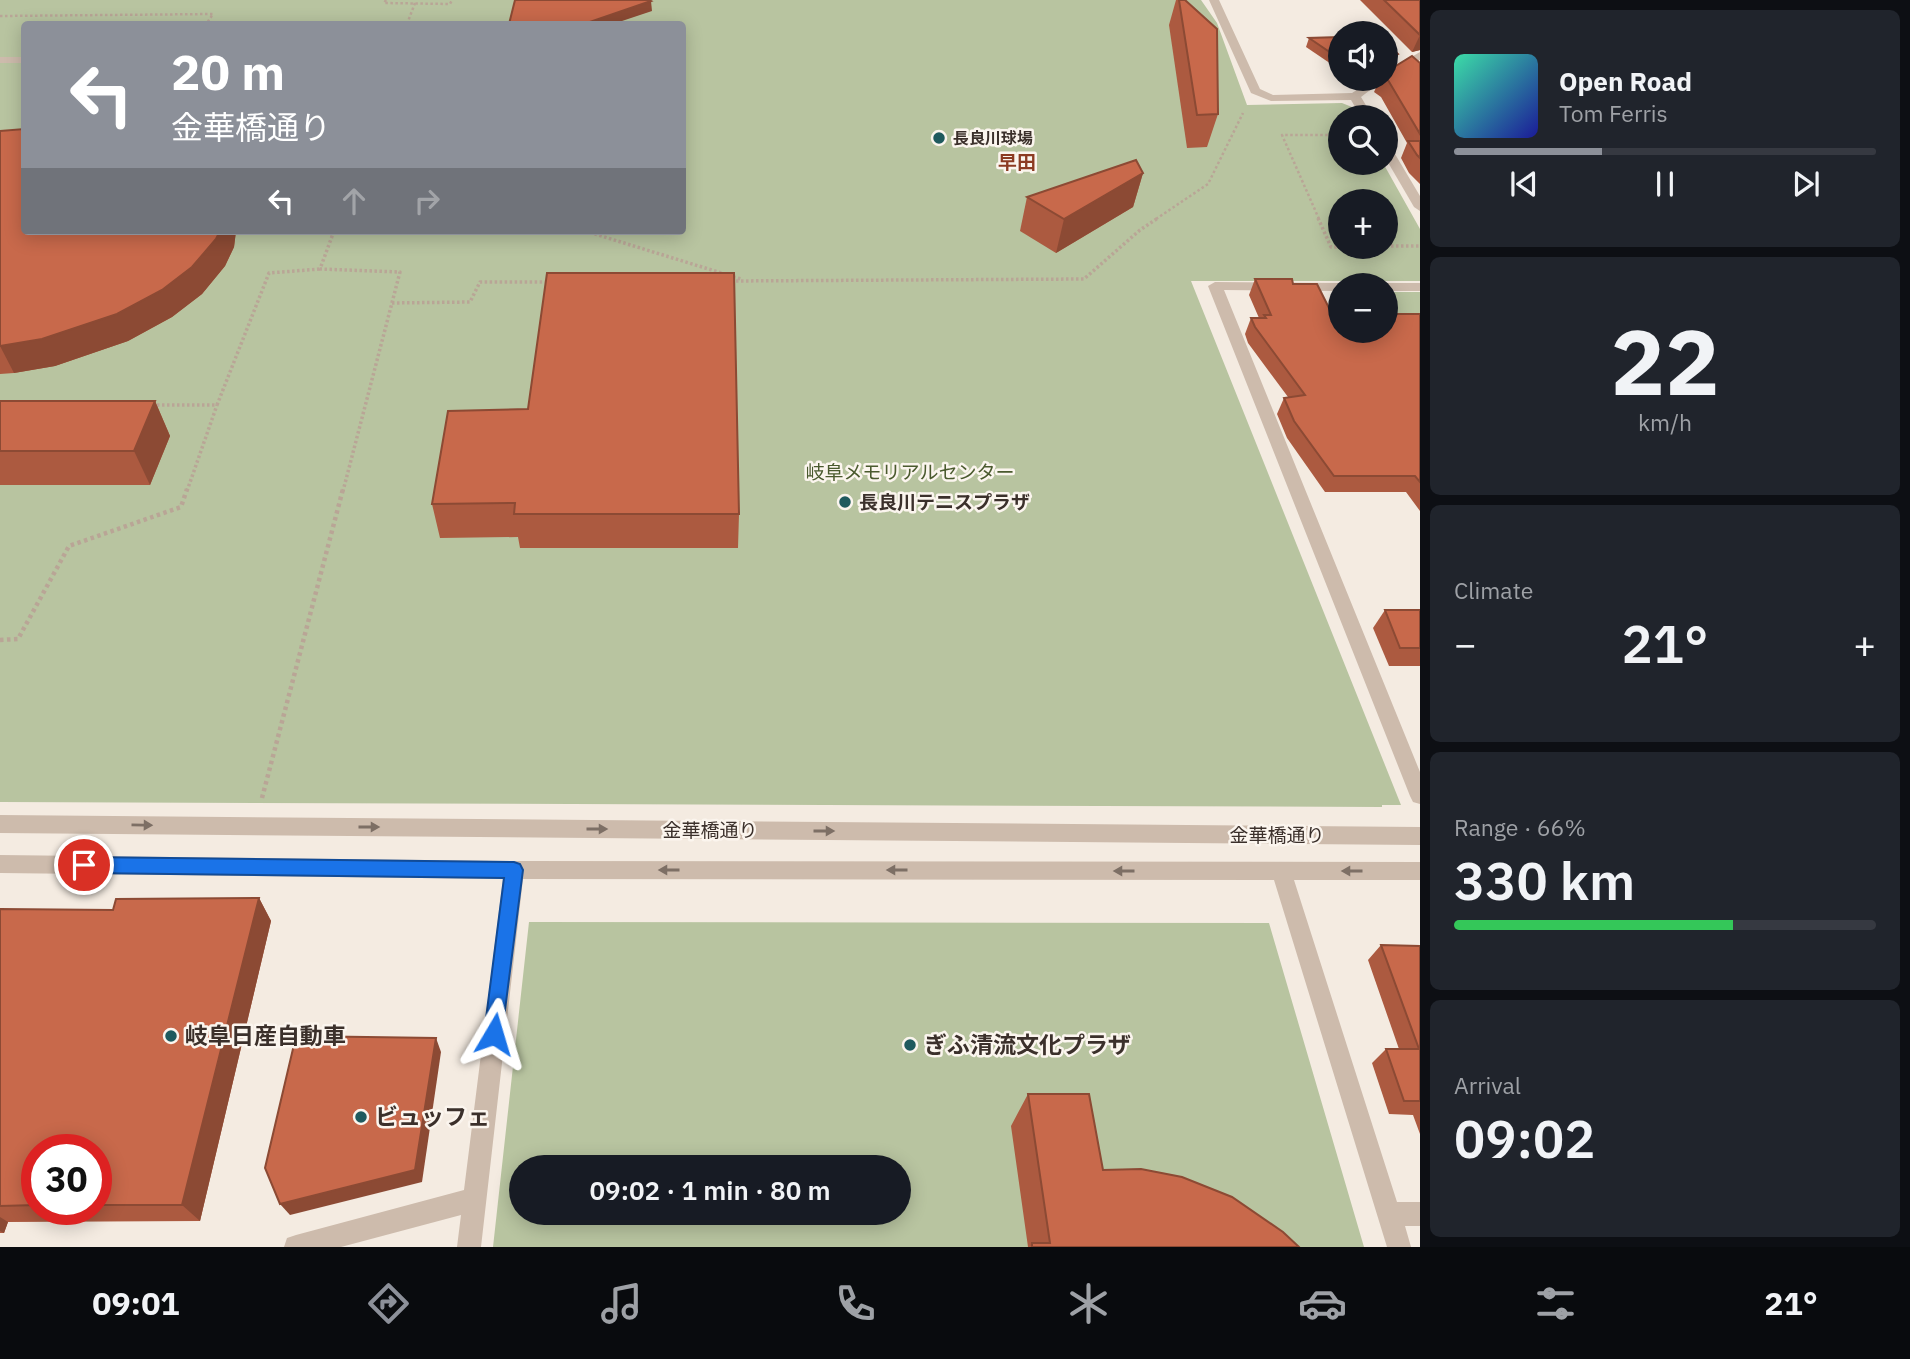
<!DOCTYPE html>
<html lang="en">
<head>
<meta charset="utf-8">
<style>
	body { margin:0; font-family:"IBM Plex Sans","Noto Sans JP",sans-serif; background:#20242c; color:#f1f3f6; height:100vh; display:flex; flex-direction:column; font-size:26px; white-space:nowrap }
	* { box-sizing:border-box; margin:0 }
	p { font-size:23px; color:#9ea1a6 }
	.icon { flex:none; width:38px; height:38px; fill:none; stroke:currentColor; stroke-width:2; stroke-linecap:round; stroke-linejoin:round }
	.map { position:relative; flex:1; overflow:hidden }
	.sheet { display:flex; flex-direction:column; gap:10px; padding:10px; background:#0d0f14; width:490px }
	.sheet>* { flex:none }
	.top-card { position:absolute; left:21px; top:21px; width:665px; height:214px; border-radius:7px; box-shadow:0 4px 18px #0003; background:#8c9099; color:#fff; overflow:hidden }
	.fabs { position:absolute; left:1328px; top:21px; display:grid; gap:14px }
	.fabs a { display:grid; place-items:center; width:70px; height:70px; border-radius:50%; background:#171b24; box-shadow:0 4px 18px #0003; font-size:35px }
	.speed { position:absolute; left:21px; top:1134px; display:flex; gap:14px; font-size:35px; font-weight:700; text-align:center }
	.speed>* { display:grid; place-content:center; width:91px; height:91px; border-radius:50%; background:#171b24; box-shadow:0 4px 18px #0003; line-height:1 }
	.speed .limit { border:10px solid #d22; background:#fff; color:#111 }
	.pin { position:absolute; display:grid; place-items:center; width:60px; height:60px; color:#fff; margin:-30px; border:4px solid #fff; border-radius:50%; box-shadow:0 2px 7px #0007 }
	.me { position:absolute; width:77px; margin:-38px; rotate:7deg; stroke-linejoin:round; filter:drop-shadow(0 0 5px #0008) }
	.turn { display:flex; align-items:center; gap:24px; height:147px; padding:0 35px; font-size:32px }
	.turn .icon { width:91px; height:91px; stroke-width:2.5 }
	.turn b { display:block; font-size:49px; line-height:60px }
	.lanes { display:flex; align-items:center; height:66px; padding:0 35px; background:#0003; justify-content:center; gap:35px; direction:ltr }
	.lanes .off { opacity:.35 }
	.big { font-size:52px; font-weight:600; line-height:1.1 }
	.sheet .card { flex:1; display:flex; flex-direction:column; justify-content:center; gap:10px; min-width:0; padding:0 24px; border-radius:10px; background:#20242c }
	.sheet .dial { align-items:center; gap:0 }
	.dial b { font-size:91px; line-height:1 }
	.song { display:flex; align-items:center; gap:21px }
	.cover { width:84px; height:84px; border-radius:10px; background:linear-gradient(135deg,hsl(160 70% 55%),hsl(240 70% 35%)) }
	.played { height:7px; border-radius:4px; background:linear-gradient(90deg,#8c9099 35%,#363941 35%) }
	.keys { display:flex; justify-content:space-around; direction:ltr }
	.heat { display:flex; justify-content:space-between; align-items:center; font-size:38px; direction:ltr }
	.charge { height:10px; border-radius:5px; background:linear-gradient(90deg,#34c759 66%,#363941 0) }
	.trip { position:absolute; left:509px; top:1155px; width:402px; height:70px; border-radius:35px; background:#171b24; box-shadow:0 4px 18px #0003; font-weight:600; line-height:70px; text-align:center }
	.tabs { display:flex; height:112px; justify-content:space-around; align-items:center; background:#090b0e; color:#9ea1a6 }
	.tabs .icon { width:49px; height:49px }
	.tabs .on { color:#8c9099 }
	.tabs b { font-size:32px; color:#f1f3f6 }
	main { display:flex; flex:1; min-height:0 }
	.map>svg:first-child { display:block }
	.green { fill:#b8c4a0; fill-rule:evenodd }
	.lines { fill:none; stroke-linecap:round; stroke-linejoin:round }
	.path-far2 { stroke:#b9a596; stroke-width:2.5; stroke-dasharray:2.5 2.5; stroke-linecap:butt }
	.path-far1 { stroke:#b9a596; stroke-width:3.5; stroke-dasharray:2.5 2.5; stroke-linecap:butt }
	.path { stroke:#b9a596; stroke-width:4.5; stroke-dasharray:3.5 3.5; stroke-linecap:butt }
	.minor { fill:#cdbbac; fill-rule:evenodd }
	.wall { fill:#ac5a40; fill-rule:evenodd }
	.shaded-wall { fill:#8c4a34 }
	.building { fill:#c8694b; stroke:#8c4a34; stroke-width:2 }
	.oneway { fill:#7d6f65 }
	.route { fill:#1a73e8; stroke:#114b97; stroke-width:2 }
	.poi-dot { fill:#1f5a5e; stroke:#fbf5ee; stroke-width:2.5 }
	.labels { text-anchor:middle; stroke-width:5; stroke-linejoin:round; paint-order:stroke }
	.far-poi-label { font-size:16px; font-weight:bold; fill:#3b302b; stroke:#fbf5ee; text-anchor:start }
	.far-quarter-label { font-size:19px; font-weight:bold; fill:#8c3b22; stroke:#fbf5ee }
	.park-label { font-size:19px; fill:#4a5a2e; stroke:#fbf5ee }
	.poi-label { font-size:19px; font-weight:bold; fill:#3b302b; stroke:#fbf5ee; text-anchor:start }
	.street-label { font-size:19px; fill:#3b302b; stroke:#fbf5ee }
	.near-poi-label { font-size:23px; font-weight:bold; fill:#3b302b; stroke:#fbf5ee; text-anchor:start }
</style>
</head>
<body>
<main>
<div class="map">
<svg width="1420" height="1247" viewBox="0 0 1420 1247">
	<rect width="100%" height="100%" fill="#f4ebe1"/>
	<!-- green -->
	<g class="green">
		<path d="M0,0H1201L1217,23L1247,105L1342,103L1352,107L1358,117H1340V163H1383L1420,229V281H1191L1401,805H1382V807L0,802ZM24,24H682V231H24ZM1340,201H1386V247H1340Z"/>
		<rect x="1386" y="292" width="34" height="34"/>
		<path d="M529,922L1269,923L1364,1247H493ZM522,1167H900V1213H522Z"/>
	</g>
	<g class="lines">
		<!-- path-far2 -->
		<g class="path-far2">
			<polyline points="386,0 384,3 450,4 452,0"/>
			<polyline points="0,16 213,14 207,23 343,24"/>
			<polyline points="407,24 415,3"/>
			<polyline points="1156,219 1208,184 1243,113"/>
			<polyline points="1319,219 1282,135 1340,135"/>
		</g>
		<!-- path-far1 -->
		<g class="path-far1">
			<polyline points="1318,218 1331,247 1359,247"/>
			<polyline points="334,231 320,269 400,272 343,491"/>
			<polyline points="585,231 741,279"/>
			<polyline points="1386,246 1420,246"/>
			<polyline points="731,281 1084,279 1140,230 1158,218"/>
			<polyline points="392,303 470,302 480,282 550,282"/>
			<polyline points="152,405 217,405 269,273 320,269"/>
			<polyline points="187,491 217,405"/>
		</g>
		<!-- path -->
		<g class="path">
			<polyline points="0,640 18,639 69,546 181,507 187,489"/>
			<polyline points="262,798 343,489"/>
		</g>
		<!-- minor -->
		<g class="minor">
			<polygon points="1209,0 1219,0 1260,89 1273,95 1352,93 1374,79 1386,78 1361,97 1373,117 1361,117 1351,100 1271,101 1251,93"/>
			<polygon points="1420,52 1420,60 1399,72 1389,70"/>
			<rect x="0" y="57" width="24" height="6"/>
			<polygon points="1386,145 1392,149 1420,196 1420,211 1414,207 1386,159"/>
			<polygon points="1215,282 1340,283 1346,285 1340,285 1340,291 1224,290 1420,772 1420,804 1413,802 1410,796 1208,286"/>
			<polygon points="1386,283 1420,283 1420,291 1386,291 1386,285 1380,285"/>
			<polygon points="0,815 1420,827 1420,845 0,833"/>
			<polygon points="0,855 514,861 1420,862 1420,880 1294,880 1397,1202 1420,1202 1420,1226 1405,1226 1411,1247 1387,1247 1274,880 523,879 481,1247 457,1247 461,1215 341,1247 284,1247 287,1238 296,1235 464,1190 503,879 0,873"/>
		</g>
	</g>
	<!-- wall -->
	<g class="wall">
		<polygon points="1176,0 1185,0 1218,114 1207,147 1187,148 1169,25"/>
		<polygon points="1360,0 1420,0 1420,50 1412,52"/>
		<polygon points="1340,37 1340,70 1306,47 1309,38"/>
		<polygon points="1420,63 1420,184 1409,173 1401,158 1407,143 1381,97 1374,92 1380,79 1386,79 1386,72"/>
		<polygon points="1354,79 1378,79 1363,85"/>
		<polygon points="0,131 24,231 236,231 234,247 225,266 202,294 172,317 128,341 55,366 14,373 0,374"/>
		<polygon points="1143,173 1133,207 1056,253 1020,231 1027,197"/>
		<polygon points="1255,279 1293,284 1332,314 1420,314 1420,511 1406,492 1325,492 1287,438 1277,414 1284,398 1288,397 1248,343 1245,334 1251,318 1259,318 1249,295"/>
		<polygon points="0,401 155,401 170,436 150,485 0,485"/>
		<polygon points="448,411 739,514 738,548 520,548 518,537 440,538 432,504"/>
		<polygon points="1385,610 1420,610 1420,666 1389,666 1373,628"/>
		<path d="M259,898L271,921L200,1221L8,1222L4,1233H0V909L113,910ZM37,1150H96V1209H37Z"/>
		<polygon points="1381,945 1420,946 1420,1134 1413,1115 1389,1114 1372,1063 1386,1049 1399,1049 1368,960"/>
		<polygon points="1028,1094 1103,1170 1299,1247 1028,1247 1011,1126"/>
	</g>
	<!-- shaded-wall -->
	<g class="shaded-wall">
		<polygon points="651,1 652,11 613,24 584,24"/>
		<polygon points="1420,35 1420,50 1412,52"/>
		<polygon points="1398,54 1394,63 1386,68 1388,60"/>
		<polygon points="1365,79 1378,79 1363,85"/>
		<polygon points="1143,173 1133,207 1056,253 1064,219"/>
		<polygon points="220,231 236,231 234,247 225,266 202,294 172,317 128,341 55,366 14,373 0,346"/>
		<polygon points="155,401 170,436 150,485 134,451"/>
		<polygon points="259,898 271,921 200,1221 182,1205"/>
		<polygon points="436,1038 441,1052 422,1182 290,1215 280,1204"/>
		<polygon points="0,1217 8,1222 4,1233 0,1231"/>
	</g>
	<!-- building -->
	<g class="building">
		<polygon points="515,0 649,0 651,1 584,24 509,24"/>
		<polygon points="1179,0 1185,0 1217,29 1218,114 1197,115"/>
		<polygon points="1384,0 1420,0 1420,35"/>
		<polygon points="1340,37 1340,59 1309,38"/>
		<polygon points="1386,43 1398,54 1388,60 1387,68 1386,68"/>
		<polygon points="1412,56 1420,63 1420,134 1388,80 1386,78 1386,72"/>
		<polygon points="24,129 24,231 220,231 216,239 192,267 162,290 117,314 42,339 0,346 0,131"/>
		<polygon points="1408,141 1420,141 1420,158 1417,155"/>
		<polygon points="1136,160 1143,173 1064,219 1027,197"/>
		<polygon points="547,273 734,273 739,514 514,514 515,503 432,504 448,411 528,409"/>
		<polygon points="1255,279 1292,279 1293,284 1317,284 1332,314 1340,314 1340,331 1386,331 1386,314 1420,314 1420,482 1415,476 1334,476 1294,421 1284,398 1305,395 1255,327 1251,318 1266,318 1264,315 1271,315"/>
		<polygon points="0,401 155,401 134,451 0,451"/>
		<polygon points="1385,610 1420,610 1420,648 1400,648"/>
		<polygon points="259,898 182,1205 96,1205 96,1150 37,1150 37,1205 0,1206 0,909 113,910 116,899"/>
		<polygon points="1381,945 1420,946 1420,1101 1404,1101 1386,1049 1419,1049"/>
		<polygon points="296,1036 436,1038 415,1170 280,1204 265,1168"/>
		<polygon points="1028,1094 1089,1094 1103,1170 1141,1169 1182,1177 1232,1197 1283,1232 1299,1247 1032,1247 1032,1243 1050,1243"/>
	</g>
	<!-- one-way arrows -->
	<defs><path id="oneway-solid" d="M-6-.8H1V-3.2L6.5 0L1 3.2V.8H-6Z" transform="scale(1.75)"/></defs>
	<g class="oneway">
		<use href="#oneway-solid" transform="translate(142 825) rotate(1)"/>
		<use href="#oneway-solid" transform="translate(369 827)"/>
		<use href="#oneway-solid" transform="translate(597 829)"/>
		<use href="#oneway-solid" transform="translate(824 831)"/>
		<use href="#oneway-solid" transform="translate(669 870) rotate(-180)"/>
		<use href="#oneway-solid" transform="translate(897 870) rotate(-180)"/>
		<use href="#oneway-solid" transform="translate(1124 871) rotate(-180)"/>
		<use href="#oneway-solid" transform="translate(1352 871) rotate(-180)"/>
	</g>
	<!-- route -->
	<polygon class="route" points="84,857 514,862 520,864 523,870 501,1041 494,1044 487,1041 484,1034 504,878 84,873 77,871 75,865 77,859"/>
	<!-- markers -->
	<g class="poi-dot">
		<circle cx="939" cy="138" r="7"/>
		<circle cx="845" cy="502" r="7"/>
		<circle cx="171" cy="1036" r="7"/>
		<circle cx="910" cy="1045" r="7"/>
		<circle cx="361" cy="1117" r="7"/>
	</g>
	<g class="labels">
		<!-- far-poi labels -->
		<g class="far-poi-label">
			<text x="953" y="144">長良川球場</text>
		</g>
		<!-- far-quarter labels -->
		<g class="far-quarter-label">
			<text x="1017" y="169">早田</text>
		</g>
		<!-- park labels -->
		<g class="park-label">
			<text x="910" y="479">岐阜メモリアルセンター</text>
		</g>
		<!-- poi labels -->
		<g class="poi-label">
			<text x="859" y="509">長良川テニスプラザ</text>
		</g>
		<!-- street labels -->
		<g class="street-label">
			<text x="710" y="837">金華橋通り</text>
			<text x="1277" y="842">金華橋通り</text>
		</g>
		<!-- near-poi labels -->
		<g class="near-poi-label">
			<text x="185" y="1044">岐阜日産自動車</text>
			<text x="924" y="1053">ぎふ清流文化プラザ</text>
			<text x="375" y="1125">ビュッフェ</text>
		</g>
	</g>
</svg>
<div class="fabs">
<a><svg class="icon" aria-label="sound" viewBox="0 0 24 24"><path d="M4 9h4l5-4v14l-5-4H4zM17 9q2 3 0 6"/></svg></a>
<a><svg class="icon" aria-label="search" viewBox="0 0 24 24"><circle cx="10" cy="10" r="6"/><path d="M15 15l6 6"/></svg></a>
<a>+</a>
<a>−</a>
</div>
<div class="speed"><div class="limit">30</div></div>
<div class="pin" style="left:84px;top:865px;background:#d93025"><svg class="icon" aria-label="arrive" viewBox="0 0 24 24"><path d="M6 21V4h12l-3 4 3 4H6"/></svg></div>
<svg class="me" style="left:494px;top:1034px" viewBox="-20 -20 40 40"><path d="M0-17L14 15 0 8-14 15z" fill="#1a73e8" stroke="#fff" stroke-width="4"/></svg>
<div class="trip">09:02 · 1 min · 80 m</div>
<div class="top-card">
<div class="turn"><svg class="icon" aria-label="left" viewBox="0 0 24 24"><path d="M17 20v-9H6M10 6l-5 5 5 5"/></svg><div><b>20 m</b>金華橋通り</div></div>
<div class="lanes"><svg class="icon" aria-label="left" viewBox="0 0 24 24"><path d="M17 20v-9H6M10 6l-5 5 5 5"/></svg><svg class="icon off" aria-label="ahead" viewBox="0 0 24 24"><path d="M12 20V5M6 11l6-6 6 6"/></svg><svg class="icon off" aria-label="right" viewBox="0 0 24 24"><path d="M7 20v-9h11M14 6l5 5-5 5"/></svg></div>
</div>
</div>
<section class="sheet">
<div class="card">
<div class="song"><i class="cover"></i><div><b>Open Road</b><p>Tom Ferris</p></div></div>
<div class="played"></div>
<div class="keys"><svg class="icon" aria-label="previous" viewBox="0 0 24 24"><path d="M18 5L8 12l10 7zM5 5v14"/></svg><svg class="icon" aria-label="pause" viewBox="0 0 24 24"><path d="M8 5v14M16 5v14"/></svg><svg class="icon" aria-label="next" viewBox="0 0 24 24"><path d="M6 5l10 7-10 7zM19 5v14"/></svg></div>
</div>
<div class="card dial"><b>22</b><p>km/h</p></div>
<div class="card"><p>Climate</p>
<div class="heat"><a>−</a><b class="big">21°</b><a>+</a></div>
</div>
<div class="card"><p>Range · 66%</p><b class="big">330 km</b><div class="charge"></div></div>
<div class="card"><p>Arrival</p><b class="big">09:02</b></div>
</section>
</main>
<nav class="tabs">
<b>09:01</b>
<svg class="icon on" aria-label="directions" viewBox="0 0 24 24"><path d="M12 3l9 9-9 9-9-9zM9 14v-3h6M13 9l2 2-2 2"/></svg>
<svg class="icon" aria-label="music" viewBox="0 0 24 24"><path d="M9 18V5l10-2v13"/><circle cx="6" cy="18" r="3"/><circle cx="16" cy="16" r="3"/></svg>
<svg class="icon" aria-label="phone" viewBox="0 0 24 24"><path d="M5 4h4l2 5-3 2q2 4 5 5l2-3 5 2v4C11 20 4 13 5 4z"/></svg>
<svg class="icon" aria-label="climate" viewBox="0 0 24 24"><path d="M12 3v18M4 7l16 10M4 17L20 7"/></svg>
<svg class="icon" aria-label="car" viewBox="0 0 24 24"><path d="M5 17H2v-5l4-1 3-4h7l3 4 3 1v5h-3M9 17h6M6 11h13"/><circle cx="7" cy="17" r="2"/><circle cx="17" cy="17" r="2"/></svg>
<svg class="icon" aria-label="filters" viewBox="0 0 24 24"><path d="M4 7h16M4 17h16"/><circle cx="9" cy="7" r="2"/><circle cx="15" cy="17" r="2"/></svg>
<b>21°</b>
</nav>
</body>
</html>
